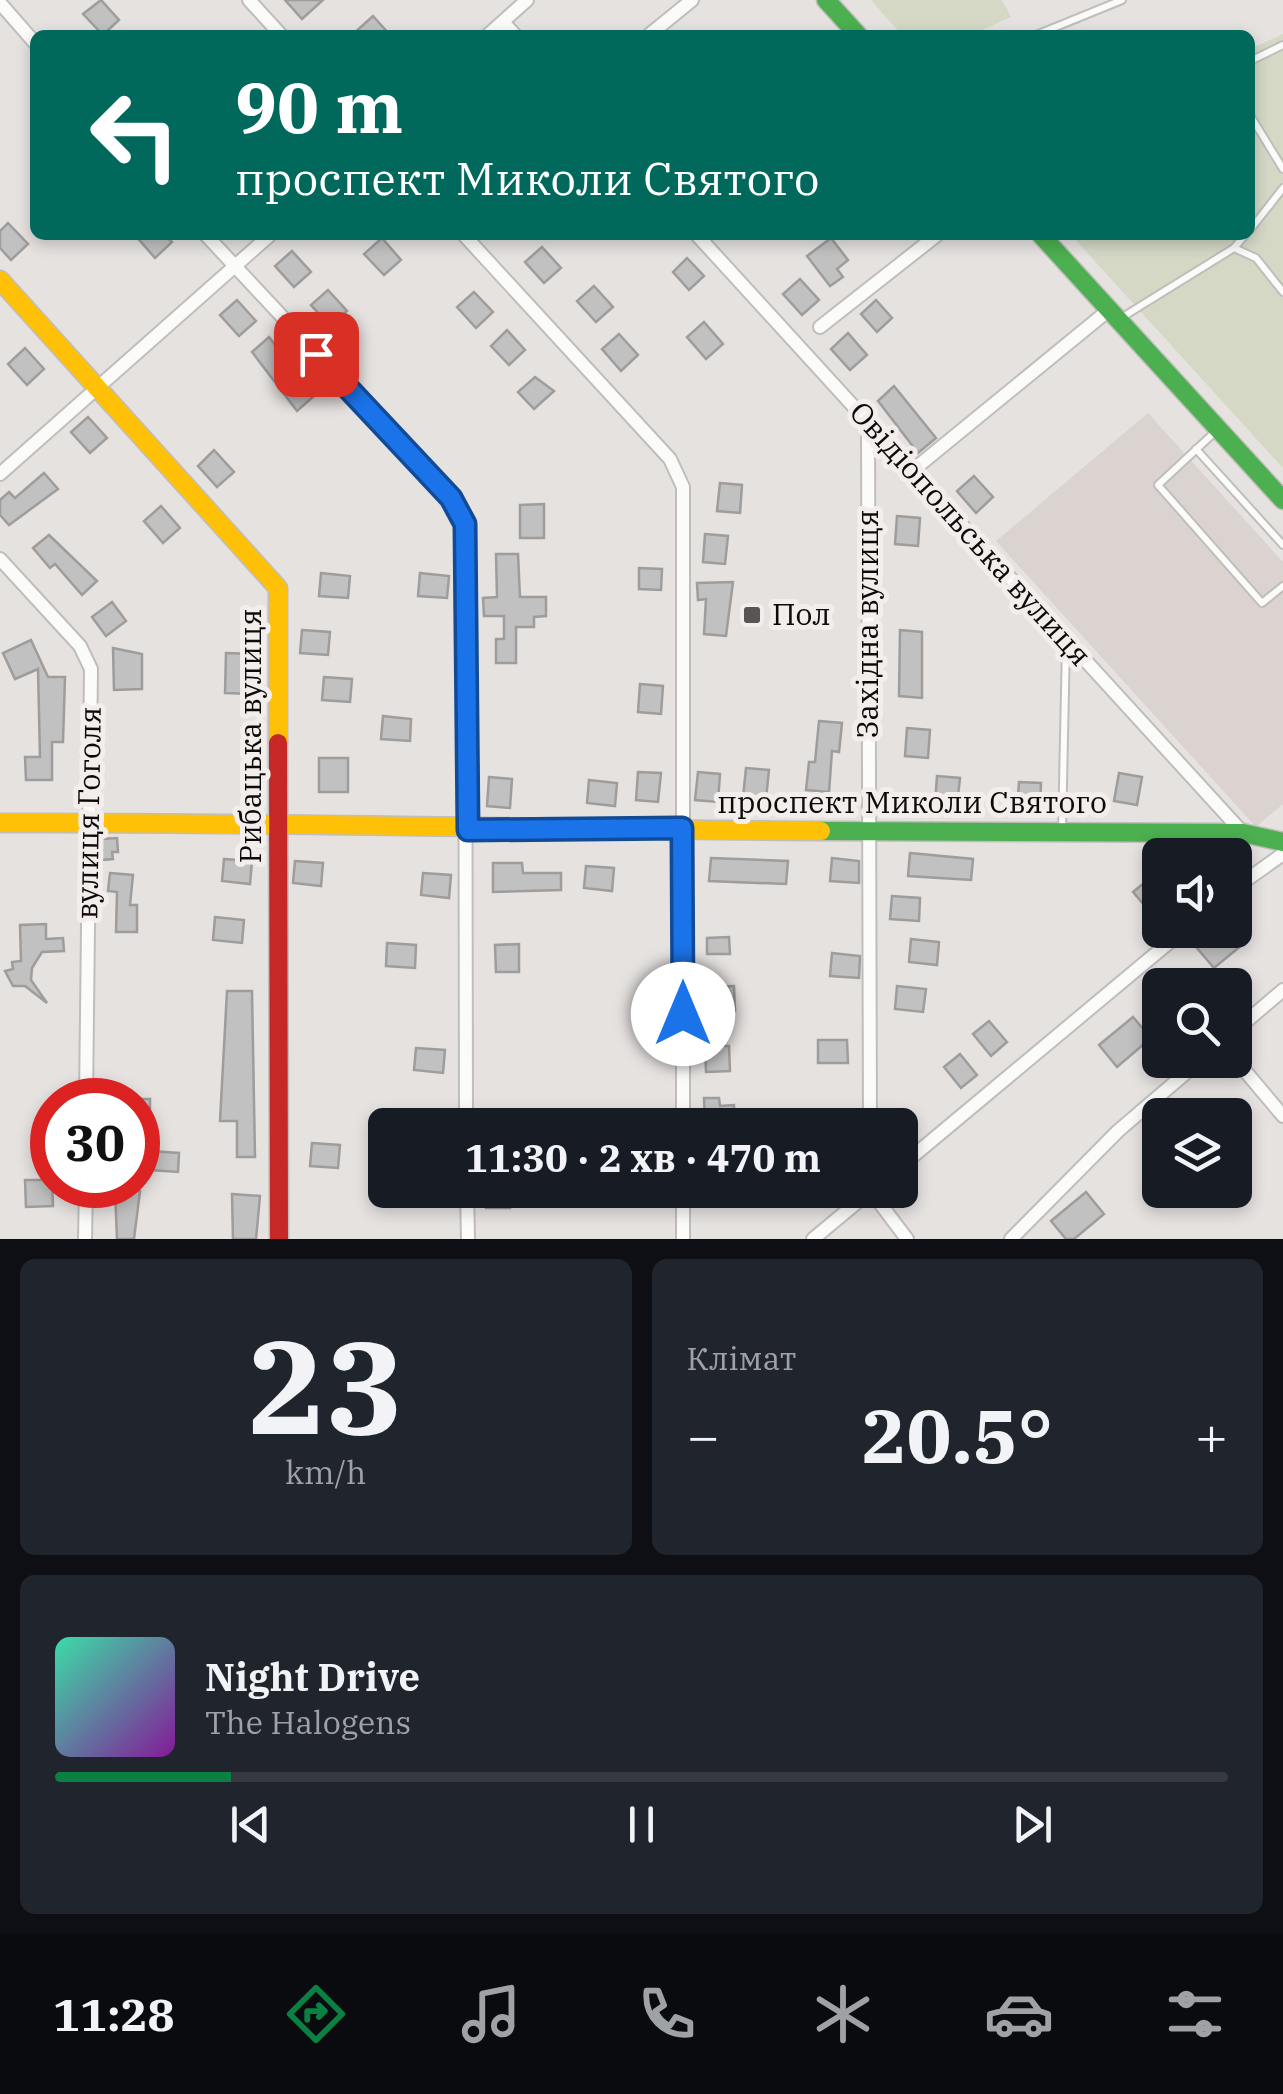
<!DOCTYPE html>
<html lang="uk">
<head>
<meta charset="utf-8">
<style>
	body { margin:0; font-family:"IBM Plex Serif",serif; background:#20242c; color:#f1f3f6; height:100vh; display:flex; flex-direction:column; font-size:38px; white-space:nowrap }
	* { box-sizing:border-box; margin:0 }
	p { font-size:32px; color:#9ea1a6 }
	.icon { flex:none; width:55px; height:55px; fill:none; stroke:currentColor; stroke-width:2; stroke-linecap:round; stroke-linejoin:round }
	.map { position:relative; height:1239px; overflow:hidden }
	.details { display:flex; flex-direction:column; gap:20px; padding:20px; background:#0d0f14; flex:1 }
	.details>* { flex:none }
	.top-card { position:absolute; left:30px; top:30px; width:1225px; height:210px; border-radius:15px; box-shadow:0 5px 15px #0003; background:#00695c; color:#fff; overflow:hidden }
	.fabs { position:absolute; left:1142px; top:838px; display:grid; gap:20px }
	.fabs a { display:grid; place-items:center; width:110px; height:110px; border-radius:15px; background:#171b24; box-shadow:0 5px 15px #0003; font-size:50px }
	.speed { position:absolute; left:30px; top:1078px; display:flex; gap:20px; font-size:50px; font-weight:700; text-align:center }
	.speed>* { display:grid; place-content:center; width:130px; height:130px; border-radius:50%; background:#171b24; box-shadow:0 5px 15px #0003; line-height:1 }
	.speed .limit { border:15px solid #d22; background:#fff; color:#111 }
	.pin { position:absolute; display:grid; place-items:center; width:85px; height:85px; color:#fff; margin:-42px; border-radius:20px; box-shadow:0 5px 15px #0006 }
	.me { position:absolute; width:110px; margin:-55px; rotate:0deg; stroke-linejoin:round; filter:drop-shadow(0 0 8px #0008) }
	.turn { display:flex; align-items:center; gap:35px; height:210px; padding:0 40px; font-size:45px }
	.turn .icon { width:130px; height:130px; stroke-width:2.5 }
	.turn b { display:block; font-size:70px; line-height:85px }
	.big { font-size:75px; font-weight:700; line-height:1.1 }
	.details .card { flex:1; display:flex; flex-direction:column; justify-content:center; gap:15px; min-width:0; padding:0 35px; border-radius:15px; background:#20242c }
	.details .dial { align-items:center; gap:0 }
	.dial b { font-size:130px; line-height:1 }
	.song { display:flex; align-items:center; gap:30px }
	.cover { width:120px; height:120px; border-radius:15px; background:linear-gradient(135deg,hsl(160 70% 55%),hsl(290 70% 35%)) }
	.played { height:10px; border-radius:5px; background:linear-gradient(90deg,#0b8043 15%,#363941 15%) }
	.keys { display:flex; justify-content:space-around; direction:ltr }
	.heat { display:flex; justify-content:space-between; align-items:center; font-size:55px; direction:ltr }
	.details .tiles { flex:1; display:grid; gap:20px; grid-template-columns:1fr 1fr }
	.card:last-child { grid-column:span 2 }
	.trip { position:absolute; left:368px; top:1108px; width:550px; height:100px; border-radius:15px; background:#171b24; box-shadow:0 5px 15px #0003; font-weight:700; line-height:100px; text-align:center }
	.tab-bar { display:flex; height:160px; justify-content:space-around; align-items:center; background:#090b0e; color:#9ea1a6 }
	.tab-bar .icon { width:70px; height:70px }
	.tab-bar .active { color:#0b8043 }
	.tab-bar b { font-size:45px; color:#f1f3f6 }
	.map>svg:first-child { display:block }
	.built { fill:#dbd3d0 }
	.green { fill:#d4d8c5 }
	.building { fill:#c2c1c1; stroke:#9e9d9c; stroke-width:2.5 }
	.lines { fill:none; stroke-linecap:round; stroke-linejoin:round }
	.lane-casing { stroke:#c0bebc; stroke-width:10 }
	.street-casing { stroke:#c0bebc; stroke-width:16 }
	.fast-casing { stroke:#c0bebc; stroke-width:21 }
	.slow-casing { stroke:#c0bebc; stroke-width:21 }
	.jam-casing { stroke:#c0bebc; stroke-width:21 }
	.lane { stroke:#fbfbfa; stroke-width:6 }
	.street { stroke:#fbfbfa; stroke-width:12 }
	.fast { stroke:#4caf50; stroke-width:18 }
	.slow { stroke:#ffc107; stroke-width:18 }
	.jam { stroke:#c62828; stroke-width:18 }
	.route-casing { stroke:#114b97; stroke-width:25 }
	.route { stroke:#1a73e8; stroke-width:18 }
	.poi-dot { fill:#585655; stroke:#f3eeec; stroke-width:4 }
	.labels { text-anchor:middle; stroke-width:10; stroke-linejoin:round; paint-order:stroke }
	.street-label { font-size:30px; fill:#0c0b0a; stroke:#f3eeec }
	.poi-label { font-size:30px; fill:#0c0b0a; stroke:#f3eeec; text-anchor:start }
</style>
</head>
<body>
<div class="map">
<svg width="1283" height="1239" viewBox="0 0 1283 1239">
	<rect width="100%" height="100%" fill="#e5e2e0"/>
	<!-- built -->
	<polygon class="built" points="1148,413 1283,562 1283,804 1256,827 996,541"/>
	<!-- green -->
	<g class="green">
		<polygon points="871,0 1002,0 1011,17 971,35 902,35"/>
		<polygon points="1283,34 1283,468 1071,235 1250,235 1250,49"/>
	</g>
	<!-- building -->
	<g class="building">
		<polygon points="101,0 119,20 103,35 83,14"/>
		<polygon points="285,0 323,0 302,19"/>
		<polygon points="373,16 390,35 352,35"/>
		<polygon points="8,223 28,244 11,260 0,248 0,231"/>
		<polygon points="135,235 165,235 172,242 155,258"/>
		<polygon points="382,238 401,260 384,275 364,254"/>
		<polygon points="831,238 848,260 837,269 843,277 830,286 807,256"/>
		<polygon points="542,247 561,268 544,283 525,262"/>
		<polygon points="292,251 311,272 294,287 275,266"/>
		<polygon points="687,258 704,276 689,290 673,272"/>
		<polygon points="800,279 819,300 802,315 783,294"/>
		<polygon points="594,286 613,307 596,322 577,301"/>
		<polygon points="328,290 347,311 330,326 311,305"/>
		<polygon points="474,292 493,312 476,328 457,307"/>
		<polygon points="237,300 256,321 239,336 220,315"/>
		<polygon points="876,300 892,318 877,332 861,314"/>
		<polygon points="704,322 723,344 706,359 687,337"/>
		<polygon points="507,330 525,350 509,365 491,346"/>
		<polygon points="848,333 867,355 850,370 831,349"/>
		<polygon points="619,334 638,355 621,371 602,349"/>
		<polygon points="269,337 314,396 297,411 252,352"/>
		<polygon points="25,348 44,369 27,385 8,364"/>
		<polygon points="535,377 554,391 534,409 518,392"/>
		<polygon points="894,386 936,438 918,453 878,401"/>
		<polygon points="88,417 107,438 90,453 71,432"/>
		<polygon points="214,450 234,472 217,487 198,466"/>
		<polygon points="44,473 58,489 9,525 0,515 0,500 9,492 15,498"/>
		<polygon points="974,476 993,497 976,513 957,491"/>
		<polygon points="720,483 742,485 740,513 717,511"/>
		<polygon points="544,504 544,538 520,538 520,505"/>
		<polygon points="161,506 180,528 163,543 144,521"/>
		<polygon points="897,516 920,518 918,546 895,544"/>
		<polygon points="705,534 728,536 725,564 703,562"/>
		<polygon points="49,535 97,581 82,595 55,564 50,568 33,548"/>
		<polygon points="496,554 518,554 520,597 546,597 546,616 534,617 534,627 516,627 516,663 496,663 496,639 504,639 504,616 484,616 483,598 497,597"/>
		<polygon points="639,568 662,569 661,590 639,589"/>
		<polygon points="321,573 350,576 348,598 319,596"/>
		<polygon points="420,573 449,576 447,598 418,596"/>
		<polygon points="733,582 726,636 704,634 706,599 698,600 697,583"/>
		<polygon points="112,602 126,621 106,636 92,617"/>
		<polygon points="302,630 330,632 328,655 300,653"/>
		<polygon points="900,630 922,632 922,698 899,696"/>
		<polygon points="31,640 48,677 65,677 63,742 52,742 52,780 26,780 25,757 40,757 38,669 15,679 3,653"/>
		<polygon points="113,648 142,654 142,689 114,690"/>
		<polygon points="226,653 253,654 252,694 225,693"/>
		<polygon points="324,677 352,679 350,702 322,700"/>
		<polygon points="640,684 663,686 661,714 638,712"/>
		<polygon points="383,716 411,719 410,741 381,739"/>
		<polygon points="819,721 842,723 839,752 832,751 829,792 806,790 809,762 815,762"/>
		<polygon points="907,728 930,730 928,758 905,756"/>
		<rect x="319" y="758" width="29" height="34"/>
		<polygon points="746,768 769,770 766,799 743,797"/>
		<polygon points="638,772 661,773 658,802 636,800"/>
		<polygon points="698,772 720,774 718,802 695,800"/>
		<polygon points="1119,773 1142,777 1137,805 1114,801"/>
		<polygon points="937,776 960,778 957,806 935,804"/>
		<polygon points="489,777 512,779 510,808 487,806"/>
		<polygon points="589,780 617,783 615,806 587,803"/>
		<polygon points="1019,782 1041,783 1040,811 1017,810"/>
		<polygon points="117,838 118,852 112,852 113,859 102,860 100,839"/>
		<polygon points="910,853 973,859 971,880 908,876"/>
		<polygon points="711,858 788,861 786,884 709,881"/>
		<polygon points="832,858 859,861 859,883 830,881"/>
		<polygon points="224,859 252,861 250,884 222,881"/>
		<polygon points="295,861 323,863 321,886 293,883"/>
		<polygon points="493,863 522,863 523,873 561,873 561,890 493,892"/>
		<polygon points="586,866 614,868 612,891 584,888"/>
		<polygon points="110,873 133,875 130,905 137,905 137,932 116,932 117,892 108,891"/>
		<polygon points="423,873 451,875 449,898 421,895"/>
		<polygon points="1149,879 1160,892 1160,906 1151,913 1133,892"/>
		<polygon points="892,896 920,898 919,921 890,919"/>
		<polygon points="215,917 244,920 242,943 213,940"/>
		<polygon points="46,924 46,939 63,938 64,951 42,952 32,968 31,980 47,1003 25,986 13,986 5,971 13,969 12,962 21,961 20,925"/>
		<polygon points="1216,930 1241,930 1249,939 1214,968 1196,947"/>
		<polygon points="729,937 730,954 707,954 707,938"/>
		<polygon points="911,939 939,942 937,965 909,962"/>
		<polygon points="387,943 416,945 415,968 386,966"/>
		<polygon points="519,944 519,972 496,972 495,945"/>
		<polygon points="832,953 860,956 859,978 830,976"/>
		<polygon points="734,986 735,1011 730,1011 731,1017 708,1018 707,987"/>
		<polygon points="897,986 926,989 923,1012 895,1009"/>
		<polygon points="227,991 252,991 255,1157 237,1157 237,1121 220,1121"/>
		<polygon points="1133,1017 1151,1038 1117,1067 1099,1045"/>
		<polygon points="989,1021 1007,1042 991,1056 973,1034"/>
		<polygon points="818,1040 847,1040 848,1063 818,1063"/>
		<polygon points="705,1046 729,1046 730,1071 706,1072"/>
		<polygon points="416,1048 445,1050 443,1073 414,1070"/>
		<polygon points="960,1054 977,1075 961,1088 944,1067"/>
		<polygon points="704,1098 719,1098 720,1106 734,1105 734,1121 705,1121"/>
		<rect x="138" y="1099" width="12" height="25"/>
		<polygon points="312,1143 340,1145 338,1168 310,1166"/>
		<polygon points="151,1151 179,1153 178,1172 151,1170"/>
		<polygon points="25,1180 52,1180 53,1206 26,1207"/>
		<polygon points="115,1190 140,1191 134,1239 117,1239"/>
		<polygon points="395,1190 424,1190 423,1205 394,1202"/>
		<polygon points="486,1190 509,1190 510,1208 486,1208"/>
		<polygon points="1086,1192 1104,1214 1074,1239 1066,1239 1051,1221"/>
		<polygon points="232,1194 260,1196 256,1239 233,1239"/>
	</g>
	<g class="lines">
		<defs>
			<g id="lane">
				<polyline points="1036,35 1122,0"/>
				<polyline points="1250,61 1283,45"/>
				<polyline points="1250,115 1283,169"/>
				<polyline points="1250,230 1283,188"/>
				<polyline points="1234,248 1256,258 1283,292"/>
				<polyline points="1121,318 1234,248 1245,235"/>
				<polyline points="1216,431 1158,485 1262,603 1283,586"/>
				<polyline points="1196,449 1283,545"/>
				<polyline points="1062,831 1066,643"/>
			</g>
			<g id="street">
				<polyline points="249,0 281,35"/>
				<polyline points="0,3 35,43"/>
				<polyline points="503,22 515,35"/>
				<polyline points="488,35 527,0"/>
				<polyline points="649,35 692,0"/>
				<polyline points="206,235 451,498 465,524 466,1125"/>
				<polyline points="464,235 670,459 683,487 683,1125"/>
				<polyline points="697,235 1243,833"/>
				<polyline points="820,327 937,235"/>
				<polyline points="868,424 870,1125"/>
				<polyline points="912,471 1110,309"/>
				<polyline points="0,474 270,235"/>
				<polyline points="0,559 80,646 91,669 86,1100"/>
				<polyline points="1235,888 1283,854"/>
				<polyline points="1235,1031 1283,990"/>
				<polyline points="1235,1059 1283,1116"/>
				<polyline points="900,1167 1184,930"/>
				<polyline points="467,1190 468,1239"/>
				<polyline points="683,1190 683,1239"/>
				<polyline points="870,1190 907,1239"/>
				<polyline points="85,1239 86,1185"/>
				<polyline points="813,1239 872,1190"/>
				<polyline points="1011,1239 1118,1131 1201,1060"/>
			</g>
			<g id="fast">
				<polyline points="826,0 858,35"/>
				<polyline points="1041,235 1283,500"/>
				<polyline points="821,831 1243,833 1283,842"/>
			</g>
			<g id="slow">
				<polyline points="0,280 278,588 278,743"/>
				<path d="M0,823C274,822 547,829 821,831"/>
			</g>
			<polyline id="jam" points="278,743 279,1239"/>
		</defs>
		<!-- lane casing -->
		<use href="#lane" class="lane-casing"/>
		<!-- street casing -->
		<use href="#street" class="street-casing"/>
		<!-- fast casing -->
		<use href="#fast" class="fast-casing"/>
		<!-- slow casing -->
		<use href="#slow" class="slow-casing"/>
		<!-- jam casing -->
		<use href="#jam" class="jam-casing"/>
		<!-- lane -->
		<use href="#lane" class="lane"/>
		<!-- street -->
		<use href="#street" class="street"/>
		<!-- fast -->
		<use href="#fast" class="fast"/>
		<!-- slow -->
		<use href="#slow" class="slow"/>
		<!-- jam -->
		<use href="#jam" class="jam"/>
	</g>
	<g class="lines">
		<defs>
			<polyline id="route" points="316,354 451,498 465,524 468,830 682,828 683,1014"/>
		</defs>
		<!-- route casing -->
		<use href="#route" class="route-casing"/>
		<!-- route -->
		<use href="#route" class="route"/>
	</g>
	<!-- markers -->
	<rect class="poi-dot" x="742" y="605" width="20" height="20" rx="5"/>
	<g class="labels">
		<!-- street labels -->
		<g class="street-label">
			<text transform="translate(970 534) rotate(48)" y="10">Овідіопольська вулиця</text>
			<text transform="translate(868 624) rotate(-90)" y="10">Західна вулиця</text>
			<text transform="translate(251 736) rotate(-90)" y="10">Рибацька вулиця</text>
			<text x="912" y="813">проспект Миколи Святого</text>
			<text transform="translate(89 813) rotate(-89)" y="10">вулиця Гоголя</text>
		</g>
		<!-- poi labels -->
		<g class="poi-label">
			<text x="772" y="625">Пол</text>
		</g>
	</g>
</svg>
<div class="fabs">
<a><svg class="icon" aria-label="sound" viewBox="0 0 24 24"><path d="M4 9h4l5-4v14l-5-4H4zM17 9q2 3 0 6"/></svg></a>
<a><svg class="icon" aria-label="search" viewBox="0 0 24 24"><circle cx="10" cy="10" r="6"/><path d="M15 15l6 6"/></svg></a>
<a><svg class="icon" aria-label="layers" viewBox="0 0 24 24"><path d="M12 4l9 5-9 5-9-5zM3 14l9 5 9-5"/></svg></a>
</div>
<div class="speed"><div class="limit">30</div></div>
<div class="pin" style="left:316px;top:354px;background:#d93025"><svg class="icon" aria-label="arrive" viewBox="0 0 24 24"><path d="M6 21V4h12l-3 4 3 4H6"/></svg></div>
<svg class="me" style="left:683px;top:1014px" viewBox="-20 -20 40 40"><circle r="19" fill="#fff"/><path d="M0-13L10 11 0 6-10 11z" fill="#1a73e8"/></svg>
<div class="trip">11:30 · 2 хв · 470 m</div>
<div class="top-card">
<div class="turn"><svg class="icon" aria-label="left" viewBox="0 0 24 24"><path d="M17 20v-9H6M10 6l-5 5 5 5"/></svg><div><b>90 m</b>проспект Миколи Святого</div></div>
</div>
</div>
<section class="details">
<div class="tiles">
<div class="card dial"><b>23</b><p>km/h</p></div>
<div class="card"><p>Клімат</p>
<div class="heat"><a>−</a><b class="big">20.5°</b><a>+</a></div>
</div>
<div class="card">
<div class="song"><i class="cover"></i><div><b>Night Drive</b><p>The Halogens</p></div></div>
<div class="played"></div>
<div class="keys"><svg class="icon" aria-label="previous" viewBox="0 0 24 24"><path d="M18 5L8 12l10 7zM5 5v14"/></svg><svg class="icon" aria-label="pause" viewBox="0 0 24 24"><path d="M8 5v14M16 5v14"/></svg><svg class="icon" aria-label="next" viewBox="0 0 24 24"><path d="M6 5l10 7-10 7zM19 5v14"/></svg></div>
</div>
</div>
</section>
<nav class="tab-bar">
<b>11:28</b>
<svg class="icon active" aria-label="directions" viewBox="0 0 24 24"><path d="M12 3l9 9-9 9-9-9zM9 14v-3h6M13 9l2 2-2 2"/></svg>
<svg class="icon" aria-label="music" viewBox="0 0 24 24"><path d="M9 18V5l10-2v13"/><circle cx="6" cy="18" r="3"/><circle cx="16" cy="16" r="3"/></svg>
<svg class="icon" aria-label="phone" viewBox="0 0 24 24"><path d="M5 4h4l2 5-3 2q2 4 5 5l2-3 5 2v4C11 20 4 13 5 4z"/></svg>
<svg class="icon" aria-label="climate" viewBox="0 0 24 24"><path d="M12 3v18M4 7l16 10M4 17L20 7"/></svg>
<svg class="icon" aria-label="car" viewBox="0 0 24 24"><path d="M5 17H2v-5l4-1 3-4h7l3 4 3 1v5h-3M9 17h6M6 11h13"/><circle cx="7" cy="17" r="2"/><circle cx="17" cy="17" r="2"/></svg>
<svg class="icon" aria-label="filters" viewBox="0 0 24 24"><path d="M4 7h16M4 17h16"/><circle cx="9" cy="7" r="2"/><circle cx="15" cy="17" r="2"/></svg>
</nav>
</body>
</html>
